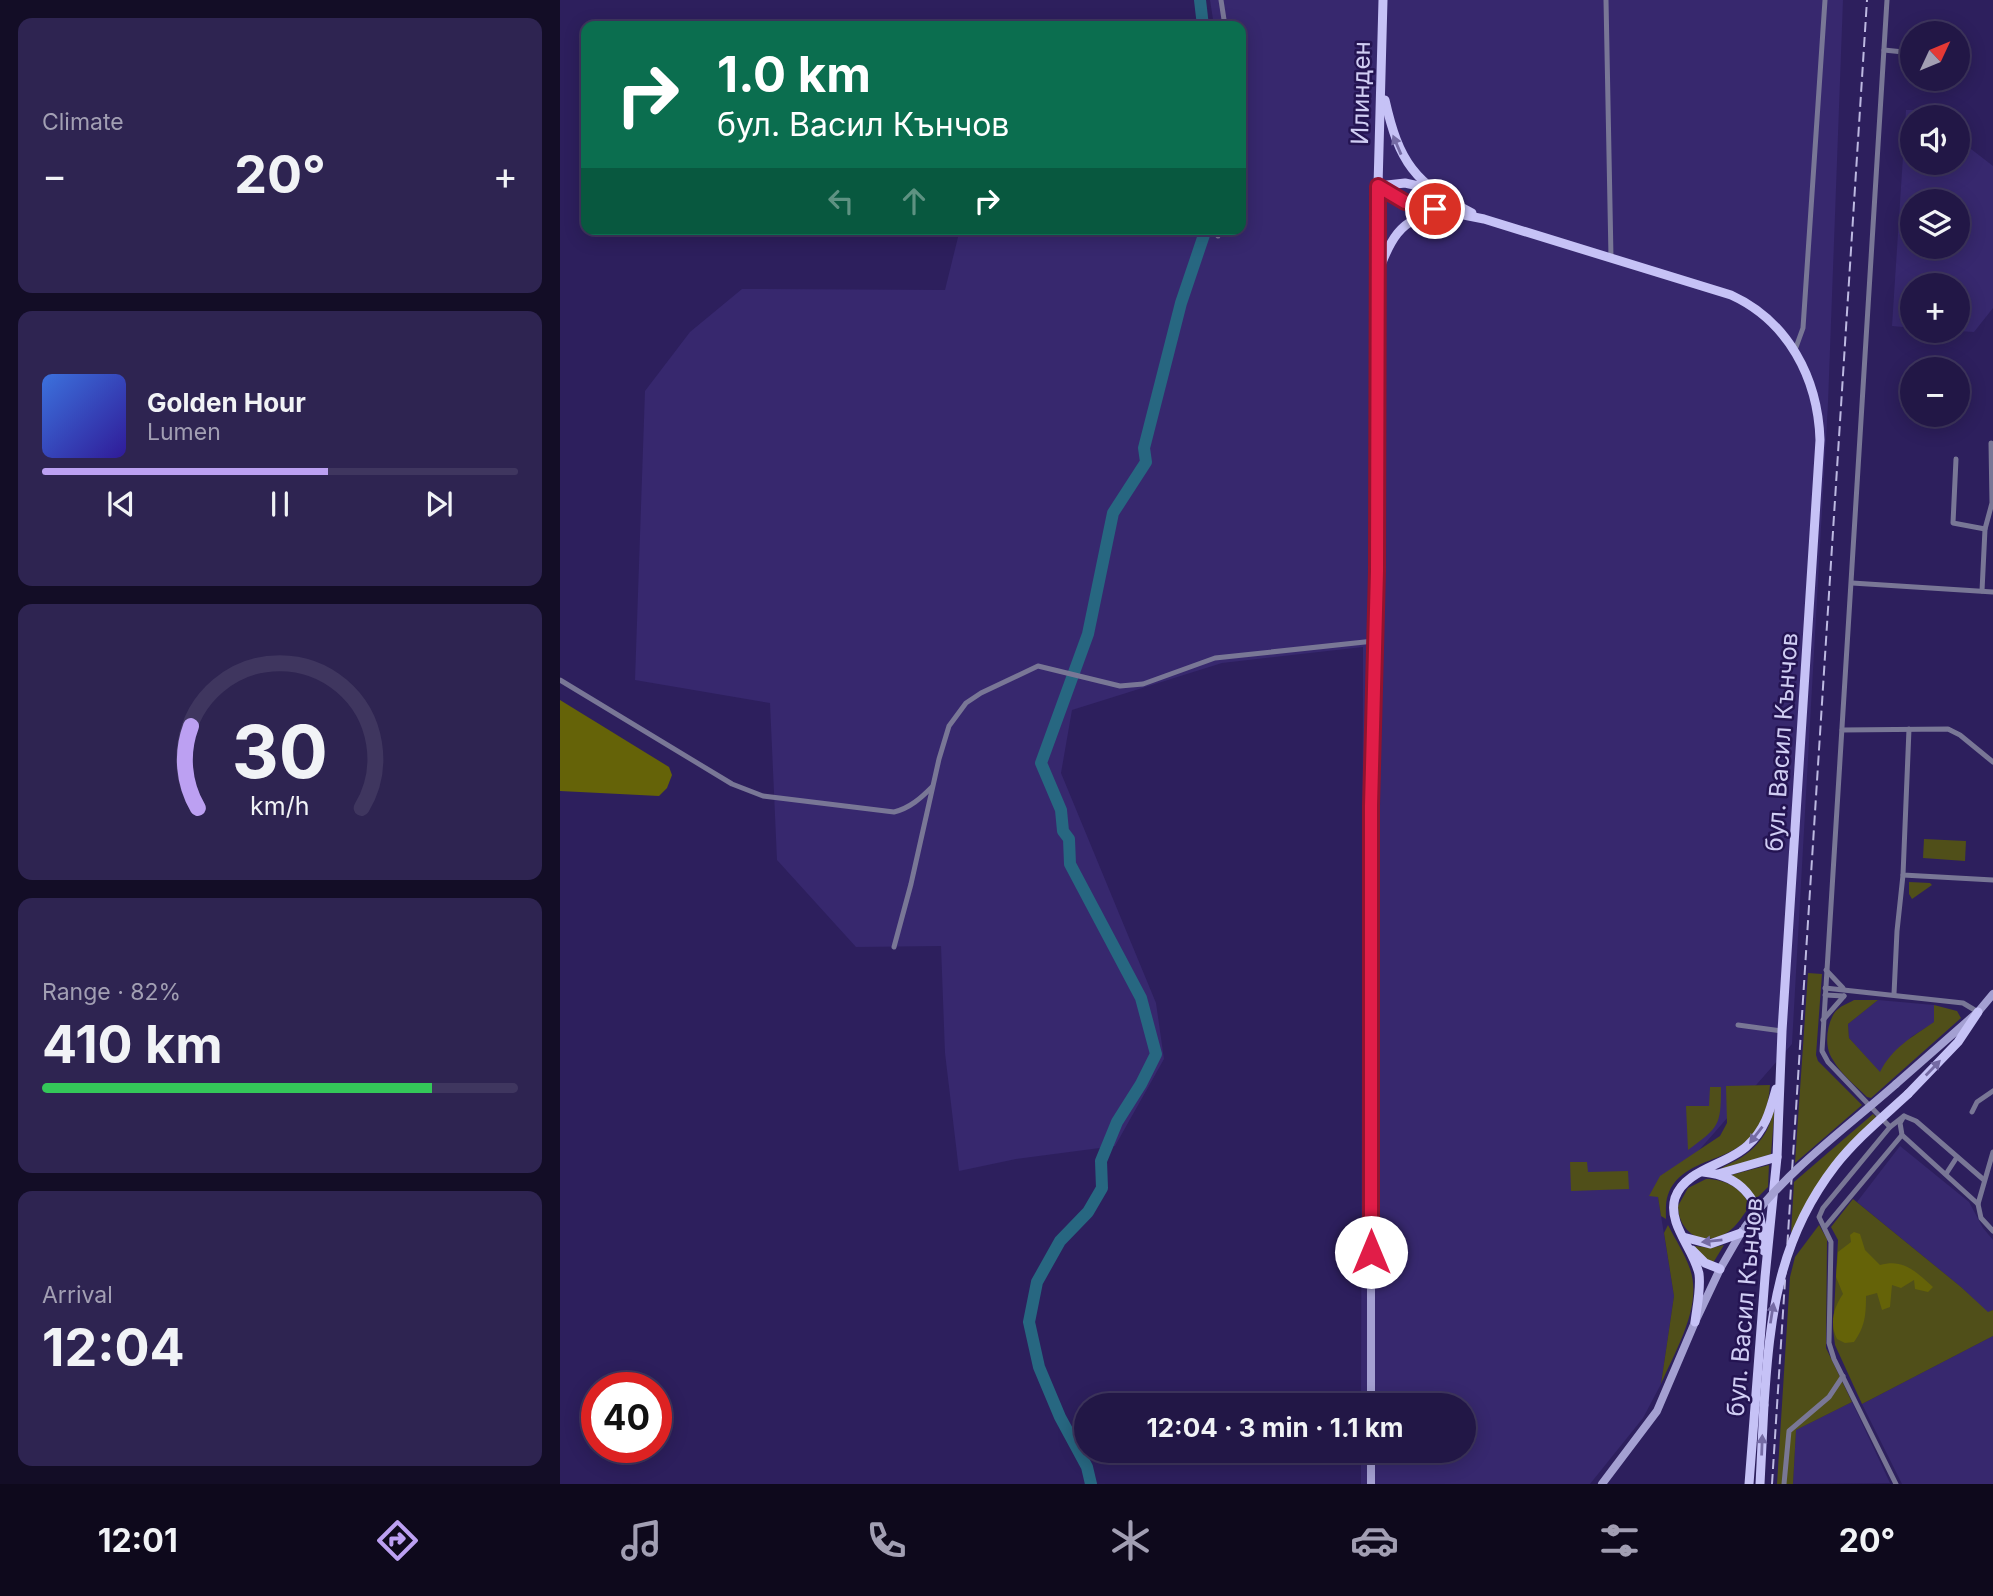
<!DOCTYPE html>
<html lang="en">
<head>
<meta charset="utf-8">
<style>
	body { margin:0; font-family:Inter,sans-serif; background:#2e2451; color:#f1f3f6; height:100vh; display:flex; flex-direction:column; font-size:26px; white-space:nowrap }
	* { box-sizing:border-box; margin:0 }
	p { font-size:23px; color:#a29fb3 }
	.icon { flex:none; width:38px; height:38px; fill:none; stroke:currentColor; stroke-width:2; stroke-linecap:round; stroke-linejoin:round }
	.map { position:relative; flex:1; overflow:hidden }
	.side { display:flex; flex-direction:column; gap:18px; padding:18px; background:#130d26; width:560px }
	.side>* { flex:none }
	.banner { position:absolute; left:21px; top:21px; width:665px; height:214px; border-radius:14px; box-shadow:0 4px 18px #0003,0 0 0 2px #3f365f; background:#0b6e4f; color:#fff; overflow:hidden }
	.needle { width:46px; rotate:46deg }
	.buttons { position:absolute; left:1340px; top:21px; display:grid; gap:14px }
	.buttons a { display:grid; place-items:center; width:70px; height:70px; border-radius:50%; background:#221746; box-shadow:0 4px 18px #0003,0 0 0 2px #3f365f; font-size:35px }
	.speed { position:absolute; left:21px; top:1372px; display:flex; gap:14px; font-size:35px; font-weight:700; text-align:center }
	.speed>* { display:grid; place-content:center; width:91px; height:91px; border-radius:50%; background:#221746; box-shadow:0 4px 18px #0003,0 0 0 2px #3f365f; line-height:1 }
	.speed .limit { border:10px solid #d22; background:#fff; color:#111 }
	.pin { position:absolute; display:grid; place-items:center; width:60px; height:60px; color:#fff; margin:-30px; border:4px solid #fff; border-radius:50%; box-shadow:0 2px 7px #0007 }
	.me { position:absolute; width:77px; margin:-38px; rotate:0deg; stroke-linejoin:round; filter:drop-shadow(0 0 5px #0008) }
	.turn { display:flex; align-items:center; gap:24px; height:147px; padding:0 21px; font-size:32px }
	.turn .icon { width:91px; height:91px; stroke-width:2.5 }
	.turn b { display:block; font-size:49px; line-height:60px }
	.lanes { display:flex; align-items:center; height:66px; padding:0 21px; background:#0003; justify-content:center; gap:35px; direction:ltr }
	.lanes .off { opacity:.35 }
	.big { font-size:52px; font-weight:700; line-height:1.1 }
	.side .tile { flex:1; display:flex; flex-direction:column; justify-content:center; gap:10px; min-width:0; padding:0 24px; border-radius:14px; background:#2e2451 }
	.side .dial { align-items:center; gap:0 }
	.dial svg { height:182px; overflow:visible; fill:none; stroke:#3f365f; stroke-width:7; stroke-linecap:round; text-anchor:middle }
	.dial text { fill:#f1f3f6; stroke:none }
	.song { display:flex; align-items:center; gap:21px }
	.cover { width:84px; height:84px; border-radius:10px; background:linear-gradient(135deg,hsl(220 70% 55%),hsl(250 70% 35%)) }
	.played { height:7px; border-radius:4px; background:linear-gradient(90deg,#bca0f2 60%,#3f365f 60%) }
	.keys { display:flex; justify-content:space-around; direction:ltr }
	.heat { display:flex; justify-content:space-between; align-items:center; font-size:38px; direction:ltr }
	.charge { height:10px; border-radius:5px; background:linear-gradient(90deg,#34c759 82%,#3f365f 0) }
	.trip { position:absolute; left:514px; top:1393px; width:402px; height:70px; border-radius:35px; background:#221746; box-shadow:0 4px 18px #0003,0 0 0 2px #3f365f; font-weight:700; line-height:70px; text-align:center }
	.dock { display:flex; height:112px; justify-content:space-around; align-items:center; background:#0e091c; color:#a29fb3 }
	.dock .icon { width:49px; height:49px }
	.dock .active { color:#bca0f2 }
	.dock b { font-size:32px; color:#f1f3f6 }
	main { display:flex; flex:1; min-height:0 }
	.map>svg:first-child { display:block }
	.built { fill:#37286e; fill-rule:evenodd }
	.green { fill:#504f19 }
	.forest { fill:#656308 }
	.lines { fill:none; stroke-linecap:round; stroke-linejoin:round }
	.river { stroke:#276781; stroke-width:12 }
	.street { stroke:#797796; stroke-width:5 }
	.secondary { stroke:#a4a0d2; stroke-width:8 }
	.primary { stroke:#c6c2f6; stroke-width:9 }
	.rail { stroke:#bdb9e1; stroke-width:2; stroke-dasharray:10 5; stroke-linecap:butt }
	.secondary-bridge { stroke:#a4a0d2; stroke-width:8 }
	.primary-bridge { stroke:#c6c2f6; stroke-width:9 }
	.oneway { fill:#756ba4 }
	.route-casing { stroke:#92132f; stroke-width:18 }
	.route { stroke:#e11d48; stroke-width:12 }
	.labels { text-anchor:middle; stroke-width:5; stroke-linejoin:round; paint-order:stroke }
	.street-label { font-size:24px; fill:#d0cdf3; stroke:#241452 }
</style>
</head>
<body>
<main>
<section class="side">
<div class="tile"><p>Climate</p>
<div class="heat"><a>−</a><b class="big">20°</b><a>+</a></div>
</div>
<div class="tile">
<div class="song"><i class="cover"></i><div><b>Golden Hour</b><p>Lumen</p></div></div>
<div class="played"></div>
<div class="keys"><svg class="icon" aria-label="previous" viewBox="0 0 24 24"><path d="M18 5L8 12l10 7zM5 5v14"/></svg><svg class="icon" aria-label="pause" viewBox="0 0 24 24"><path d="M8 5v14M16 5v14"/></svg><svg class="icon" aria-label="next" viewBox="0 0 24 24"><path d="M6 5l10 7-10 7zM19 5v14"/></svg></div>
</div>
<div class="tile dial"><svg viewBox="0 0 100 80">
<path d="M14 69A42 42 0 1 1 86 69"/>
<path d="M14 69A42 42 0 0 1 11 33" stroke="#bca0f2"/>
<text x="50" y="56" font-size="32" font-weight="700">30</text>
<text x="50" y="72" font-size="11">km/h</text>
</svg></div>
<div class="tile"><p>Range · 82%</p><b class="big">410 km</b><div class="charge"></div></div>
<div class="tile"><p>Arrival</p><b class="big">12:04</b></div>
</section>
<div class="map">
<svg width="1433" height="1484" viewBox="0 0 1433 1484">
	<rect width="100%" height="100%" fill="#2d1f5d"/>
	<!-- built -->
	<g class="built">
		<polygon points="650,0 1283,0 1268,403 1232,1044 1098,1197 1114,1296 1101,1384 1083,1418 1030,1484 801,1484 801,1451 905,1451 905,1405 801,1405 803,647 662,663 512,710 501,773 596,1003 604,1059 555,1146 456,1159 399,1171 385,1053 381,946 296,947 217,860 210,703 75,680 85,391 130,332 182,289 385,290 400,229 681,229 681,26 654,26"/>
		<path d="M1346,110H1360L1369,117H1353V163H1398V139L1433,166V308L1414,332L1398,331V285H1353V328L1332,326ZM1398,201V247H1353V201Z"/>
		<polygon points="1318,1000 1374,1005 1375,1022 1351,1037 1320,1073 1289,1038 1288,1024"/>
		<polygon points="1340,1146 1409,1202 1423,1228 1433,1240 1433,1310 1428,1313 1401,1287 1297,1202"/>
		<polygon points="1433,1336 1433,1484 1342,1484 1302,1404"/>
		<polygon points="1292,1402 1330,1483 1233,1484 1236,1430"/>
	</g>
	<!-- green -->
	<g class="green">
		<polygon points="1364,839 1406,841 1405,861 1363,858"/>
		<polygon points="1349,882 1370,883 1372,885 1352,899 1349,894"/>
		<polygon points="1248,973 1262,974 1256,1055 1258,1061 1302,1105 1235,1163"/>
		<path d="M1294,1000H1318L1288,1024L1289,1038L1320,1072C1332,1048 1352,1037 1374,1022V1005L1397,1011L1401,1018L1311,1098L1307,1097C1296,1086 1281,1074 1273,1060C1264,1048 1266,1025 1275,1012C1280,1006 1287,1004 1294,1000Z"/>
		<path d="M1210,1085C1204,1173 1131,1145 1109,1192C1105,1201 1106,1210 1106,1219L1101,1216L1098,1197L1089,1196L1100,1176L1160,1136L1167,1123L1166,1086Z"/>
		<path d="M1150,1087H1161C1161,1126 1159,1127 1128,1150L1126,1106H1149Z"/>
		<path d="M1215,1104L1211,1154L1158,1171C1164,1165 1175,1162 1182,1157C1202,1144 1211,1127 1215,1104Z"/>
		<polygon points="1313,1114 1317,1118 1256,1189 1231,1233 1234,1182"/>
		<polygon points="1010,1162 1027,1162 1028,1172 1068,1171 1069,1189 1011,1191"/>
		<polygon points="1209,1165 1208,1187 1195,1200 1171,1177 1171,1175"/>
		<path d="M1146,1179C1165,1179 1182,1188 1190,1206C1183,1215 1177,1226 1168,1232C1144,1248 1119,1234 1118,1206L1128,1188Z"/>
		<polygon points="1293,1199 1401,1287 1428,1312 1433,1310 1433,1336 1302,1404 1275,1345 1273,1329 1278,1240 1271,1227"/>
		<path d="M1108,1225C1115,1239 1125,1254 1130,1269C1143,1306 1115,1351 1101,1384L1114,1296L1104,1233Z"/>
		<polygon points="1259,1225 1267,1239 1266,1348 1292,1402 1236,1430 1233,1484 1217,1484 1230,1277 1235,1257"/>
		<polygon points="1164,1245 1153,1263 1149,1262 1135,1248 1135,1246 1151,1248"/>
	</g>
	<!-- forest -->
	<g class="forest">
		<polygon points="0,700 109,767 112,775 107,788 99,796 0,791"/>
		<path d="M1294,1232L1300,1234L1305,1250L1320,1265C1344,1258 1356,1272 1373,1287L1368,1292L1355,1289L1354,1280L1341,1288L1332,1285L1330,1307L1322,1310L1317,1293L1306,1296C1306,1315 1305,1327 1294,1342L1285,1343L1277,1339C1269,1323 1274,1307 1283,1294L1276,1277L1278,1252L1291,1242L1290,1235Z"/>
	</g>
	<g class="lines">
		<!-- river -->
		<g class="river">
			<polyline points="640,0 643,26"/>
			<polyline points="531,1484 527,1467 500,1417 479,1367 469,1322 477,1282 500,1241 528,1212 542,1188 541,1161 557,1122 581,1084 596,1054 581,998 510,864 509,839 503,831 501,810 481,763 528,634 553,513 586,462 584,448 621,303 646,229"/>
		</g>
		<!-- street -->
		<g class="street">
			<polyline points="661,0 665,26"/>
			<polyline points="1046,0 1051,257"/>
			<polyline points="1327,0 1262,1051 1268,1062 1330,1127 1263,1208 1259,1217 1271,1242 1269,1343 1274,1359 1336,1484"/>
			<polyline points="1324,50 1353,53"/>
			<polyline points="681,131 681,162"/>
			<polyline points="658,236 660,229"/>
			<polyline points="1235,350 1243,328 1265,0"/>
			<polyline points="1396,459 1393,523 1425,529"/>
			<polyline points="1292,583 1433,592"/>
			<polyline points="1422,591 1425,529 1432,503 1431,443"/>
			<path d="M0,680L172,784L203,796L334,812C350,808 361,798 372,787"/>
			<polyline points="1349,729 1343,875 1433,880"/>
			<polyline points="1282,730 1388,729 1400,735 1433,762"/>
			<polyline points="334,947 351,884 379,759 389,726 406,703 421,693 478,666 560,686 583,684 655,658 814,641"/>
			<polyline points="1266,970 1283,988"/>
			<polyline points="1265,988 1403,1003 1418,1012"/>
			<polyline points="1334,994 1337,931 1343,875"/>
			<polyline points="1265,995 1284,996"/>
			<polyline points="1263,1020 1284,996"/>
			<polyline points="1178,1025 1222,1031"/>
			<polyline points="1412,1112 1417,1102 1433,1091"/>
			<polyline points="1344,1116 1340,1123 1342,1135 1418,1204 1421,1218 1433,1231"/>
			<polyline points="1330,1127 1344,1116 1356,1121 1424,1180"/>
			<polyline points="1386,1174 1397,1157"/>
			<polyline points="1418,1204 1433,1152"/>
			<polyline points="1265,1227 1342,1135"/>
			<polyline points="1224,1484 1229,1431 1269,1397 1283,1376"/>
		</g>
		<!-- secondary -->
		<g class="secondary">
			<polyline points="1336,1084 1418,1012 1433,994"/>
			<polyline points="811,1405 811,806 817,571 818,186"/>
			<polyline points="811,1484 811,1451"/>
			<polyline points="1042,1484 1097,1411 1135,1322 1160,1269 1182,1231"/>
		</g>
		<!-- primary -->
		<g class="primary">
			<path d="M825,100C839,162 854,183 912,213"/>
			<path d="M818,186L835,197L853,205L924,219L1171,295C1228,321 1258,378 1260,440L1222,1031L1217,1157L1205,1277L1189,1484"/>
			<polyline points="818,186 823,0"/>
			<polyline points="818,186 845,183 868,188"/>
			<path d="M817,276C828,244 840,215 879,214"/>
			<polyline points="1348,1094 1398,1042 1418,1012"/>
			<path d="M1143,1172C1188,1176 1204,1209 1204,1251"/>
			<polyline points="1158,1174 1217,1157"/>
			<polyline points="1123,1237 1150,1244 1181,1233"/>
			<polyline points="1132,1250 1145,1263 1160,1269"/>
			<path d="M1135,1322C1137,1306 1141,1289 1139,1274C1134,1249 1107,1224 1115,1198C1125,1169 1167,1165 1187,1146C1205,1130 1210,1111 1216,1089"/>
			<polyline points="1200,1484 1204,1405"/>
		</g>
		<!-- rail -->
		<polyline class="rail" points="1212,1484 1307,0"/>
		<!-- secondary-bridge -->
		<path class="secondary-bridge" d="M1185,1227C1226,1171 1285,1129 1336,1084"/>
		<!-- primary-bridge -->
		<path class="primary-bridge" d="M1204,1405C1210,1316 1218,1240 1275,1166C1296,1139 1323,1117 1348,1094"/>
	</g>
	<!-- one-way arrows -->
	<defs><path id="oneway-solid" d="M-6-.8H1V-3.2L6.5 0L1 3.2V.8H-6Z" transform="scale(1.75)"/></defs>
	<g class="oneway">
		<use href="#oneway-solid" transform="translate(837 145) rotate(-113)"/>
		<use href="#oneway-solid" transform="translate(1373 1068) rotate(-46)"/>
		<use href="#oneway-solid" transform="translate(1196 1135) rotate(128)"/>
		<use href="#oneway-solid" transform="translate(1152 1241) rotate(174)"/>
		<use href="#oneway-solid" transform="translate(1212 1313) rotate(-81)"/>
		<use href="#oneway-solid" transform="translate(1202 1445) rotate(-88)"/>
	</g>
	<g class="lines">
		<defs>
			<polyline id="route" points="811,1252 811,806 817,571 818,186 845,202 875,209"/>
		</defs>
		<!-- route casing -->
		<use href="#route" class="route-casing"/>
		<!-- route -->
		<use href="#route" class="route"/>
	</g>
	<g class="labels">
		<!-- street labels -->
		<g class="street-label">
			<text transform="translate(801 93) rotate(-89)" y="8">Илинден</text>
			<text transform="translate(1222 742) rotate(-86)" y="8">бул. Васил Кънчов</text>
			<text transform="translate(1185 1307) rotate(-85)" y="8">бул. Васил Кънчов</text>
		</g>
	</g>
</svg>
<div class="buttons">
<a><svg class="needle" viewBox="-14 -14 28 28"><path d="M0-13l5 13h-10z" fill="#e53935"/><path d="M0 13l5-13h-10z" fill="#a29fb3"/></svg></a>
<a><svg class="icon" aria-label="sound" viewBox="0 0 24 24"><path d="M4 9h4l5-4v14l-5-4H4zM17 9q2 3 0 6"/></svg></a>
<a><svg class="icon" aria-label="layers" viewBox="0 0 24 24"><path d="M12 4l9 5-9 5-9-5zM3 14l9 5 9-5"/></svg></a>
<a>+</a>
<a>−</a>
</div>
<div class="speed"><div class="limit">40</div></div>
<div class="pin" style="left:875px;top:209px;background:#d93025"><svg class="icon" aria-label="arrive" viewBox="0 0 24 24"><path d="M6 21V4h12l-3 4 3 4H6"/></svg></div>
<svg class="me" style="left:811px;top:1252px" viewBox="-20 -20 40 40"><circle r="19" fill="#fff"/><path d="M0-13L10 11 0 6-10 11z" fill="#e11d48"/></svg>
<div class="trip">12:04 · 3 min · 1.1 km</div>
<div class="banner">
<div class="turn"><svg class="icon" aria-label="right" viewBox="0 0 24 24"><path d="M7 20v-9h11M14 6l5 5-5 5"/></svg><div><b>1.0 km</b>бул. Васил Кънчов</div></div>
<div class="lanes"><svg class="icon off" aria-label="left" viewBox="0 0 24 24"><path d="M17 20v-9H6M10 6l-5 5 5 5"/></svg><svg class="icon off" aria-label="ahead" viewBox="0 0 24 24"><path d="M12 20V5M6 11l6-6 6 6"/></svg><svg class="icon" aria-label="right" viewBox="0 0 24 24"><path d="M7 20v-9h11M14 6l5 5-5 5"/></svg></div>
</div>
</div>
</main>
<nav class="dock">
<b>12:01</b>
<svg class="icon active" aria-label="directions" viewBox="0 0 24 24"><path d="M12 3l9 9-9 9-9-9zM9 14v-3h6M13 9l2 2-2 2"/></svg>
<svg class="icon" aria-label="music" viewBox="0 0 24 24"><path d="M9 18V5l10-2v13"/><circle cx="6" cy="18" r="3"/><circle cx="16" cy="16" r="3"/></svg>
<svg class="icon" aria-label="phone" viewBox="0 0 24 24"><path d="M5 4h4l2 5-3 2q2 4 5 5l2-3 5 2v4C11 20 4 13 5 4z"/></svg>
<svg class="icon" aria-label="climate" viewBox="0 0 24 24"><path d="M12 3v18M4 7l16 10M4 17L20 7"/></svg>
<svg class="icon" aria-label="car" viewBox="0 0 24 24"><path d="M5 17H2v-5l4-1 3-4h7l3 4 3 1v5h-3M9 17h6M6 11h13"/><circle cx="7" cy="17" r="2"/><circle cx="17" cy="17" r="2"/></svg>
<svg class="icon" aria-label="filters" viewBox="0 0 24 24"><path d="M4 7h16M4 17h16"/><circle cx="9" cy="7" r="2"/><circle cx="15" cy="17" r="2"/></svg>
<b>20°</b>
</nav>
</body>
</html>
